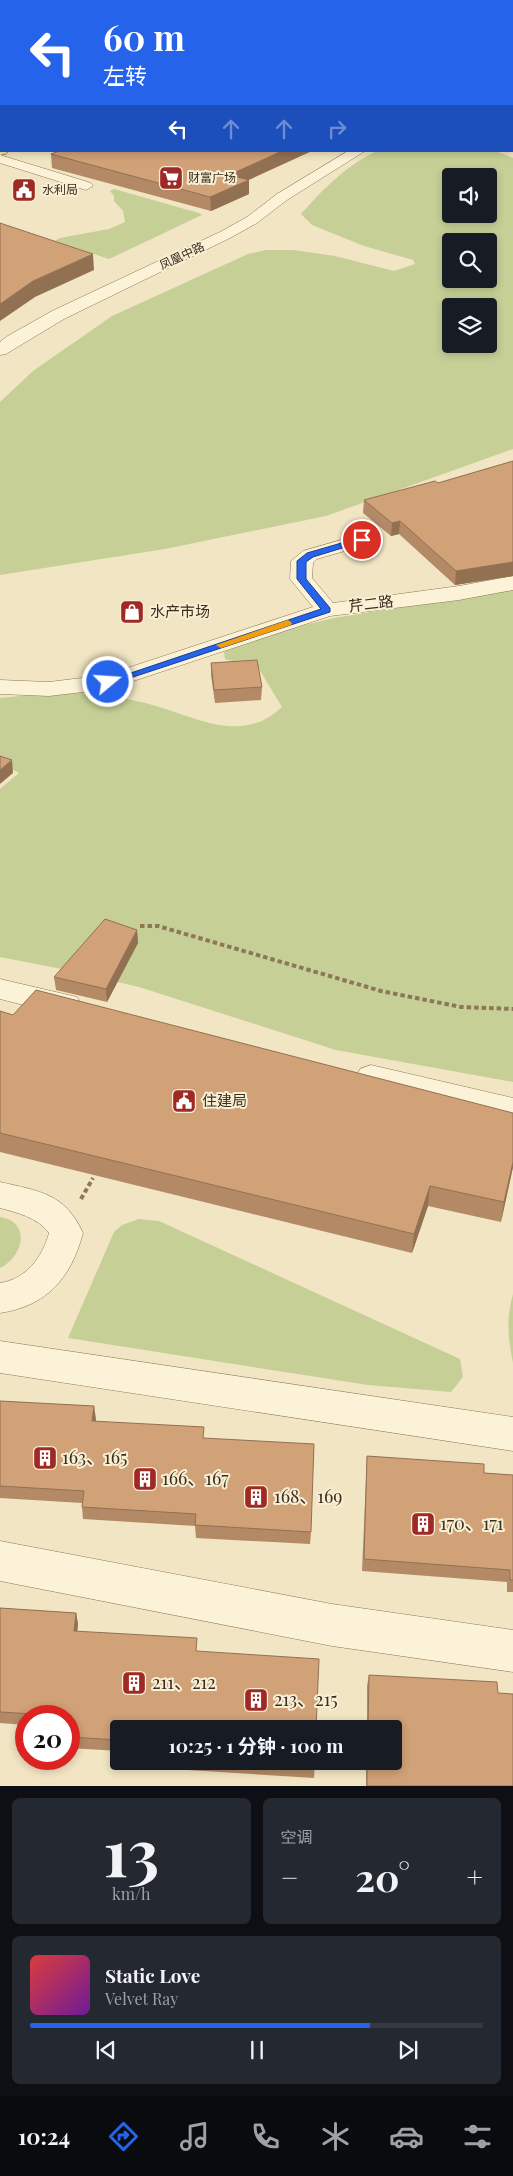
<!DOCTYPE html>
<html lang="zh">
<head>
<meta charset="utf-8">
<style>
	body { margin:0; font-family:"Playfair Display","Noto Sans SC",serif; background:#242831; color:#f1f3f6; height:100vh; display:flex; flex-direction:column; font-size:19px; white-space:nowrap }
	* { box-sizing:border-box; margin:0 }
	p { font-size:16px; color:#9ea1a6 }
	.icon { flex:none; width:28px; height:28px; fill:none; stroke:currentColor; stroke-width:2; stroke-linecap:round; stroke-linejoin:round }
	.map { position:relative; height:1786px; overflow:hidden }
	.panel { display:flex; flex-direction:column; gap:12px; padding:12px; background:#0d0f14; flex:1 }
	.panel>* { flex:none }
	.banner { position:absolute; left:0px; top:0px; width:514px; height:152px; box-shadow:0 2px 8px #0003; background:#2563eb; color:#fff; overflow:hidden }
	.fabs { position:absolute; left:442px; top:168px; display:grid; gap:10px }
	.fabs a { display:grid; place-items:center; width:55px; height:55px; border-radius:5px; background:#171b24; box-shadow:0 2px 8px #0003; font-size:25px }
	.speed { position:absolute; left:15px; top:1705px; display:flex; gap:10px; font-size:25px; font-weight:700; text-align:center }
	.speed>* { display:grid; place-content:center; width:65px; height:65px; border-radius:50%; background:#171b24; box-shadow:0 2px 8px #0003; line-height:1 }
	.speed .limit { border:8px solid #d22; background:#fff; color:#111 }
	.pin { position:absolute; display:grid; place-items:center; width:42px; height:42px; color:#fff; margin:-21px; border:2px solid #fff; border-radius:50%; box-shadow:0 1px 5px #0007 }
	.me { position:absolute; width:55px; margin:-28px; rotate:72deg; stroke-linejoin:round; filter:drop-shadow(0 0 4px #0008) }
	.turn { display:flex; align-items:center; gap:18px; height:105px; padding:0 20px; font-size:22px }
	.turn .icon { width:65px; height:65px; stroke-width:2.5 }
	.turn b { display:block; font-size:35px; line-height:42px }
	.lanes { display:flex; align-items:center; height:48px; padding:0 20px; background:#0003; justify-content:center; gap:25px; direction:ltr }
	.lanes .off { opacity:.35 }
	.big { font-size:38px; font-weight:700; line-height:1.1 }
	.panel .widget { flex:1; display:flex; flex-direction:column; justify-content:center; gap:8px; min-width:0; padding:0 18px; border-radius:8px; background:#242831 }
	.panel .dial { align-items:center; gap:0 }
	.dial b { font-size:65px; line-height:1 }
	.song { display:flex; align-items:center; gap:15px }
	.cover { width:60px; height:60px; border-radius:8px; background:linear-gradient(135deg,hsl(0 70% 55%),hsl(280 70% 35%)) }
	.played { height:5px; border-radius:2px; background:linear-gradient(90deg,#2563eb 75%,#363941 75%) }
	.keys { display:flex; justify-content:space-around; direction:ltr }
	.heat { display:flex; justify-content:space-between; align-items:center; font-size:28px; direction:ltr }
	.panel .tiles { flex:1; display:grid; gap:12px; grid-template-columns:1fr 1fr }
	.widget:last-child { grid-column:span 2 }
	.trip { position:absolute; left:110px; top:1720px; width:292px; height:50px; border-radius:5px; background:#171b24; box-shadow:0 2px 8px #0003; font-weight:700; line-height:50px; text-align:center }
	.tab-bar { display:flex; height:80px; justify-content:space-around; align-items:center; background:#090b0e; color:#9ea1a6 }
	.tab-bar .icon { width:35px; height:35px }
	.tab-bar .current { color:#2563eb }
	.tab-bar b { font-size:22px; color:#f1f3f6 }
	.map>svg:first-child { display:block }
	.green { fill:#c6d096; fill-rule:evenodd }
	.water { fill:#a6c4bc; stroke:#6c938b }
	.lines { fill:none; stroke-linecap:round; stroke-linejoin:round }
	.minor-casing { stroke:#8d7759; stroke-width:1 }
	.major-casing { stroke:#5a442d; stroke-width:1 }
	.path { stroke:#8d7759; stroke-width:4; stroke-dasharray:4.5 3; stroke-linecap:butt }
	.minor { fill:#fbf2d7; fill-rule:evenodd }
	.major { fill:#f6dd99; fill-rule:evenodd }
	.wall { fill:#b48a66 }
	.shaded-wall { fill:#927153 }
	.building { fill:#d1a177; stroke:#927153 }
	.route { fill:#2563eb; stroke:#184099 }
	.slow { fill:#f59e0b }
	.labels { text-anchor:middle; stroke-width:4; stroke-linejoin:round; paint-order:stroke }
	.far-poi-label { font-size:12px; fill:#3c2e1e; stroke:#f8efd4; text-anchor:start }
	.far-street-label { font-size:12px; fill:#3c2e1e; stroke:#f8efd4 }
	.street-label { font-size:15px; fill:#3c2e1e; stroke:#f8efd4 }
	.poi-label { font-size:15px; fill:#3c2e1e; stroke:#f8efd4; text-anchor:start }
	.near-poi-label { font-size:18px; fill:#3c2e1e; stroke:#f8efd4; text-anchor:start }
</style>
</head>
<body>
<div class="map">
<svg width="513" height="1786" viewBox="0 0 513 1786">
	<rect width="100%" height="100%" fill="#f1e5c3"/>
	<!-- green -->
	<g class="green">
		<path d="M377,151H495L513,158V449L326,516L165,549L0,575V402L33,371L112,316L248,254L266,250H293L335,256L394,271L415,264L413,260L364,246L312,225L301,214C322,190 348,164 377,151ZM451,176H489V214H451ZM451,241H489V279H451ZM451,306H489V344H451Z"/>
		<polygon points="114,189 199,213 202,215 109,259 55,241 60,238 109,229 125,222 123,211 114,201 114,196 110,191"/>
		<path d="M513,589V1082L336,1050L139,987L62,969L0,957V789L19,773L0,763V698C26,696 54,692 81,693C99,694 131,699 149,704C195,716 241,746 282,707L259,669L225,659L224,652L236,642L334,618Z"/>
		<path d="M0,1217C32,1222 23,1257 0,1268Z"/>
		<polygon points="139,1219 159,1221 460,1359 463,1377 451,1392 368,1385 68,1338 114,1232 122,1225"/>
		<path d="M513,1294V1363C508,1339 506,1318 513,1294Z"/>
	</g>
	<!-- water -->
	<polygon class="water" points="0,0 347,0 1,1 0,120"/>
	<g class="lines">
		<defs>
			<g id="minor">
				<polygon points="513,29 513,36 512,36 512,29"/>
				<rect x="512" y="79" width="1" height="8"/>
				<polygon points="348,151 365,151 287,200 257,223 230,238 64,319 6,354 0,355 0,342 6,337 52,311 220,232 247,217 277,194"/>
				<polygon points="0,155 91,183 93,186 86,190 0,163"/>
				<polygon points="362,534 369,536 372,540 369,544 317,559 313,563 312,578 333,603 459,586 513,576 513,590 459,600 330,616 109,689 49,696 0,694 0,680 49,682 106,675 313,607 290,579 291,561 303,551"/>
				<polygon points="0,979 77,997 82,1005 77,1013 67,1016 0,999"/>
				<polygon points="371,1065 513,1098 513,1122 360,1085 356,1077 360,1069"/>
				<path d="M0,1182C39,1191 65,1193 83,1233C71,1278 47,1306 0,1313V1283C26,1279 42,1258 49,1233C37,1217 18,1213 0,1208Z"/>
				<polygon points="0,1341 513,1417 513,1451 0,1373"/>
				<polygon points="0,1541 332,1604 513,1630 513,1672 332,1646 0,1581"/>
			</g>
			<g id="major">
				<rect x="0" y="26" width="1" height="7"/>
				<polygon points="0,147 1,151 8,151 6,154 0,155"/>
			</g>
		</defs>
		<!-- minor casing -->
		<use href="#minor" class="minor-casing"/>
		<!-- major casing -->
		<use href="#major" class="major-casing"/>
		<!-- path -->
		<g class="path">
			<polyline points="140,926 158,926 381,991 461,1007 513,1009"/>
			<polyline points="81,1199 93,1178"/>
		</g>
		<!-- minor -->
		<use href="#minor" class="minor"/>
		<!-- major -->
		<use href="#major" class="major"/>
	</g>
	<!-- wall -->
	<g class="wall">
		<polygon points="51,154 249,180 249,194 211,211 52,168"/>
		<polygon points="513,461 513,576 455,585 399,534 391,536 363,513 364,500 438,483"/>
		<polygon points="211,663 262,687 261,700 215,703 211,675"/>
		<polygon points="137,930 138,943 107,1002 56,990 54,977"/>
		<polygon points="0,1011 513,1167 501,1222 428,1206 412,1253 0,1152"/>
		<polygon points="0,1401 94,1406 95,1421 205,1438 311,1532 310,1544 196,1538 195,1526 83,1519 82,1507 82,1503 0,1498"/>
		<polygon points="367,1456 484,1473 513,1475 513,1592 507,1592 507,1582 362,1571"/>
		<polygon points="0,1608 76,1613 78,1624 77,1631 119,1729 119,1751 69,1748 69,1716 26,1716 26,1725 0,1723"/>
		<polygon points="369,1675 498,1693 513,1786 366,1786 366,1761 394,1761 394,1729 367,1729 367,1686"/>
		<polygon points="187,1761 315,1761 314,1778 188,1770"/>
	</g>
	<!-- shaded-wall -->
	<g class="shaded-wall">
		<polygon points="282,151 312,151 229,189 229,175"/>
		<polygon points="249,180 249,194 211,211 210,197"/>
		<polygon points="93,254 94,270 35,297 0,321 0,304 33,281"/>
		<polygon points="400,521 399,534 391,536 392,523"/>
		<polygon points="513,562 513,576 455,585 456,571"/>
		<polygon points="12,760 13,773 0,784 0,770"/>
		<polygon points="137,930 138,943 107,1002 106,989"/>
		<polygon points="513,1162 513,1167 501,1222 504,1202"/>
		<polygon points="430,1186 428,1206 412,1253 414,1234"/>
		<polygon points="94,1406 96,1419 94,1433 92,1421"/>
		<polygon points="76,1613 78,1624 76,1642 74,1631"/>
	</g>
	<!-- building -->
	<g class="building">
		<polygon points="424,0 441,0 448,1 421,1"/>
		<polygon points="59,151 282,151 229,175 249,180 210,197 51,154"/>
		<polygon points="0,223 93,254 33,281 0,304"/>
		<polygon points="513,461 513,562 456,571 400,521 392,523 364,500 435,481 438,483"/>
		<polygon points="257,660 262,687 214,690 211,663"/>
		<polygon points="0,756 12,760 0,770"/>
		<polygon points="105,919 137,930 106,989 54,977"/>
		<polygon points="36,990 513,1113 513,1162 504,1202 430,1186 414,1234 0,1133 0,1011 13,1015"/>
		<polygon points="0,1401 94,1406 92,1421 204,1427 203,1438 314,1444 311,1532 195,1525 196,1514 82,1507 84,1491 0,1486"/>
		<polygon points="367,1456 484,1464 484,1473 513,1475 513,1580 510,1580 510,1570 364,1559"/>
		<polygon points="0,1608 76,1613 74,1631 197,1638 196,1651 319,1659 316,1729 119,1729 119,1740 69,1737 69,1716 0,1712"/>
		<polygon points="369,1675 497,1682 498,1693 513,1694 513,1786 367,1786 367,1761 394,1761 394,1729 368,1729"/>
		<polygon points="220,1761 315,1761 315,1768"/>
	</g>
	<!-- route -->
	<polygon class="route" points="362,537 366,540 365,541 313,557 306,562 306,579 330,608 330,612 112,684 105,684 104,682 321,609 297,579 297,561 307,553"/>
	<!-- slow -->
	<polygon class="slow" points="288,620 292,623 291,625 224,647 221,648 216,645"/>
	<!-- icons -->
	<defs>
		<symbol id="supermarket-square" viewBox="-11 -11 22 22"><rect x="-9" y="-9" width="18" height="18" rx="4" fill="#9f2a25" stroke="#f8efd4"/><path d="M-6-5.5h2.5l.6 2H6L4.5 2H-2.5L-4.4-4H-6ZM-1.5 3.2a1.3 1.3 0 1 0 .1 0ZM3 3.2a1.3 1.3 0 1 0 .1 0Z" fill="#fff"/></symbol>
		<symbol id="civic-square" viewBox="-11 -11 22 22"><rect x="-9" y="-9" width="18" height="18" rx="4" fill="#9f2a25" stroke="#f8efd4"/><path d="M-.6-6.5H3V-4.5H.6V-3L4-1V1h2V6H-6V1h2V-1L-.6-3ZM-1.2 2.5V6h2.4V2.5Z" fill="#fff"/></symbol>
		<symbol id="shop-square" viewBox="-11 -11 22 22"><rect x="-9" y="-9" width="18" height="18" rx="4" fill="#9f2a25" stroke="#f8efd4"/><path d="M-5-2.5h2.3a2.7 3.5 0 0 1 5.4 0H5L5.5 6h-11ZM-1.5-2.5h3a1.5 2.3 0 0 0-3 0Z" fill="#fff"/></symbol>
		<symbol id="building-square" viewBox="-11 -11 22 22"><rect x="-9" y="-9" width="18" height="18" rx="4" fill="#9f2a25" stroke="#f8efd4"/><path d="M-4-6H4V6H1V3H-1V6H-4ZM-2.5-4.3h1.7v1.8h-1.7ZM.8-4.3h1.7v1.8H.8ZM-2.5-1h1.7V.8h-1.7ZM.8-1h1.7V.8H.8Z" fill="#fff"/></symbol>
	</defs>
	<g fill-rule="evenodd">
		<use href="#supermarket-square" x="157" y="164" width="28" height="28"/>
		<use href="#civic-square" x="10" y="176" width="28" height="28"/>
		<use href="#shop-square" x="118" y="598" width="28" height="28"/>
		<use href="#civic-square" x="170" y="1087" width="28" height="28"/>
		<use href="#building-square" x="31" y="1444" width="28" height="28"/>
		<use href="#building-square" x="131" y="1465" width="28" height="28"/>
		<use href="#building-square" x="242" y="1483" width="28" height="28"/>
		<use href="#building-square" x="409" y="1510" width="28" height="28"/>
		<use href="#building-square" x="120" y="1669" width="28" height="28"/>
		<use href="#building-square" x="242" y="1686" width="28" height="28"/>
	</g>
	<g class="labels">
		<!-- far-poi labels -->
		<g class="far-poi-label">
			<text x="188" y="182">财富广场</text>
			<text x="42" y="194">水利局</text>
		</g>
		<!-- far-street labels -->
		<g class="far-street-label">
			<text transform="translate(182 256) rotate(-25)" y="4">凤凰中路</text>
		</g>
		<!-- street labels -->
		<g class="street-label">
			<text transform="translate(371 604) rotate(-7)" y="5">芹二路</text>
		</g>
		<!-- poi labels -->
		<g class="poi-label">
			<text x="150" y="617">水产市场</text>
			<text x="202" y="1106">住建局</text>
		</g>
		<!-- near-poi labels -->
		<g class="near-poi-label">
			<text x="62" y="1464">163、165</text>
			<text x="162" y="1485">166、167</text>
			<text x="274" y="1503">168、169</text>
			<text x="440" y="1530">170、171</text>
			<text x="152" y="1689">211、212</text>
			<text x="274" y="1706">213、215</text>
		</g>
	</g>
</svg>
<div class="fabs">
<a><svg class="icon" aria-label="sound" viewBox="0 0 24 24"><path d="M4 9h4l5-4v14l-5-4H4zM17 9q2 3 0 6"/></svg></a>
<a><svg class="icon" aria-label="search" viewBox="0 0 24 24"><circle cx="10" cy="10" r="6"/><path d="M15 15l6 6"/></svg></a>
<a><svg class="icon" aria-label="layers" viewBox="0 0 24 24"><path d="M12 4l9 5-9 5-9-5zM3 14l9 5 9-5"/></svg></a>
</div>
<div class="speed"><div class="limit">20</div></div>
<div class="pin" style="left:362px;top:540px;background:#d93025"><svg class="icon" aria-label="arrive" viewBox="0 0 24 24"><path d="M6 21V4h12l-3 4 3 4H6"/></svg></div>
<svg class="me" style="left:108px;top:682px" viewBox="-20 -20 40 40"><circle r="17" fill="#2563eb" stroke="#fff" stroke-width="3"/><path d="M0-11L8 9 0 5-8 9z" fill="#fff"/></svg>
<div class="trip">10:25 · 1 分钟 · 100 m</div>
<div class="banner">
<div class="turn"><svg class="icon" aria-label="left" viewBox="0 0 24 24"><path d="M17 20v-9H6M10 6l-5 5 5 5"/></svg><div><b>60 m</b>左转</div></div>
<div class="lanes"><svg class="icon" aria-label="left" viewBox="0 0 24 24"><path d="M17 20v-9H6M10 6l-5 5 5 5"/></svg><svg class="icon off" aria-label="ahead" viewBox="0 0 24 24"><path d="M12 20V5M6 11l6-6 6 6"/></svg><svg class="icon off" aria-label="ahead" viewBox="0 0 24 24"><path d="M12 20V5M6 11l6-6 6 6"/></svg><svg class="icon off" aria-label="right" viewBox="0 0 24 24"><path d="M7 20v-9h11M14 6l5 5-5 5"/></svg></div>
</div>
</div>
<section class="panel">
<div class="tiles">
<div class="widget dial"><b>13</b><p>km/h</p></div>
<div class="widget"><p>空调</p>
<div class="heat"><a>−</a><b class="big">20°</b><a>+</a></div>
</div>
<div class="widget">
<div class="song"><i class="cover"></i><div><b>Static Love</b><p>Velvet Ray</p></div></div>
<div class="played"></div>
<div class="keys"><svg class="icon" aria-label="previous" viewBox="0 0 24 24"><path d="M18 5L8 12l10 7zM5 5v14"/></svg><svg class="icon" aria-label="pause" viewBox="0 0 24 24"><path d="M8 5v14M16 5v14"/></svg><svg class="icon" aria-label="next" viewBox="0 0 24 24"><path d="M6 5l10 7-10 7zM19 5v14"/></svg></div>
</div>
</div>
</section>
<nav class="tab-bar">
<b>10:24</b>
<svg class="icon current" aria-label="directions" viewBox="0 0 24 24"><path d="M12 3l9 9-9 9-9-9zM9 14v-3h6M13 9l2 2-2 2"/></svg>
<svg class="icon" aria-label="music" viewBox="0 0 24 24"><path d="M9 18V5l10-2v13"/><circle cx="6" cy="18" r="3"/><circle cx="16" cy="16" r="3"/></svg>
<svg class="icon" aria-label="phone" viewBox="0 0 24 24"><path d="M5 4h4l2 5-3 2q2 4 5 5l2-3 5 2v4C11 20 4 13 5 4z"/></svg>
<svg class="icon" aria-label="climate" viewBox="0 0 24 24"><path d="M12 3v18M4 7l16 10M4 17L20 7"/></svg>
<svg class="icon" aria-label="car" viewBox="0 0 24 24"><path d="M5 17H2v-5l4-1 3-4h7l3 4 3 1v5h-3M9 17h6M6 11h13"/><circle cx="7" cy="17" r="2"/><circle cx="17" cy="17" r="2"/></svg>
<svg class="icon" aria-label="filters" viewBox="0 0 24 24"><path d="M4 7h16M4 17h16"/><circle cx="9" cy="7" r="2"/><circle cx="15" cy="17" r="2"/></svg>
</nav>
</body>
</html>
